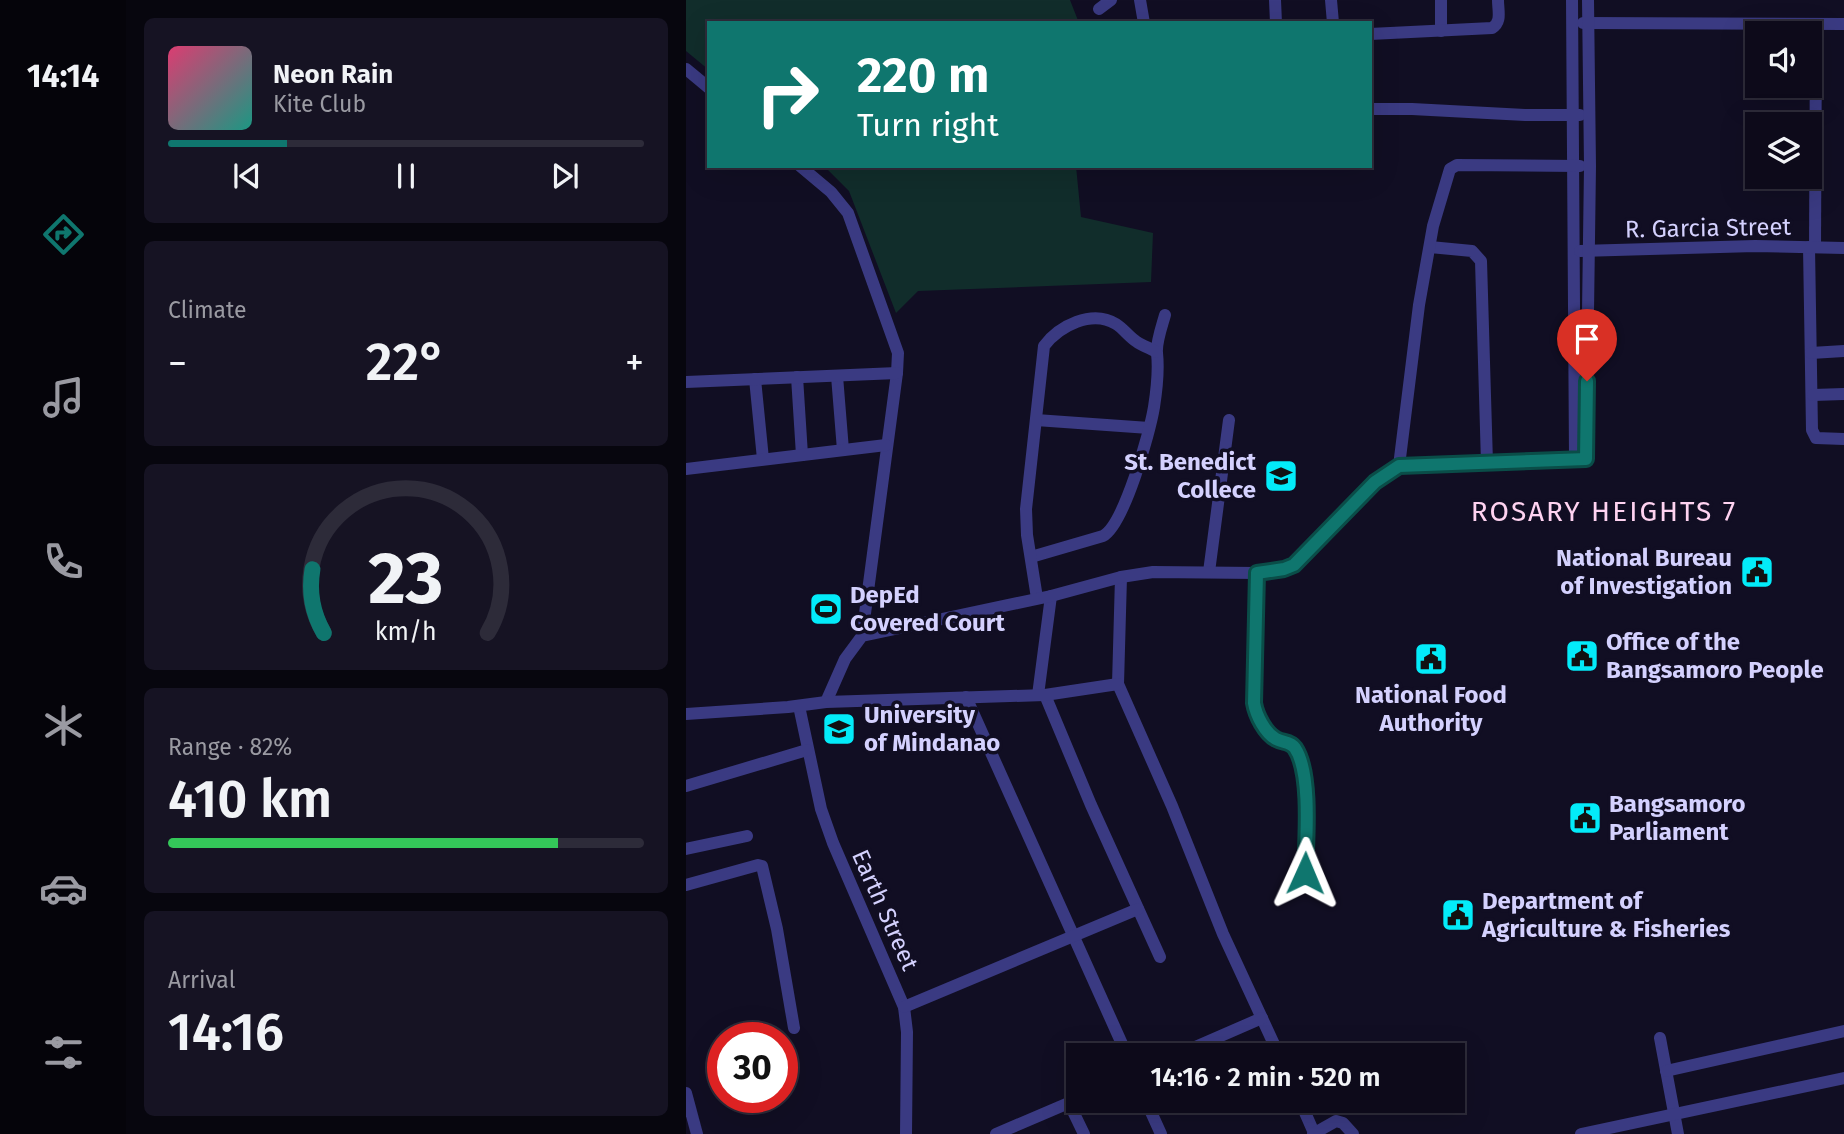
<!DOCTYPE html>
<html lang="en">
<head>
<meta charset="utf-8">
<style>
	body { margin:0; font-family:"Fira Sans",sans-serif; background:#161323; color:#f1f3f6; height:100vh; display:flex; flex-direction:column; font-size:26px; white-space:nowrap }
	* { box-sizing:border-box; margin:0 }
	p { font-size:23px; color:#9a9aa2 }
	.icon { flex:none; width:38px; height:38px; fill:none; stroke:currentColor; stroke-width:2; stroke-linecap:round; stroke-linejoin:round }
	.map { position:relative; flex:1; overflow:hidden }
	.sheet { display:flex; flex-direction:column; gap:18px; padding:18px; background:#07060e; width:560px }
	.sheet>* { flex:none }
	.banner { position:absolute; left:21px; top:21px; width:665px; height:147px; border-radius:0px; box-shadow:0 7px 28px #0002,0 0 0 2px #2d2b39; background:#0f766e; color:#fff; overflow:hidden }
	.controls { position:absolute; left:1059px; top:21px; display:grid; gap:14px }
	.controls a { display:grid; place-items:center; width:77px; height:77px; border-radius:0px; background:#0d0a1a; box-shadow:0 7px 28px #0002,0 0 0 2px #2d2b39; font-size:35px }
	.speed { position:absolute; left:21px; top:1022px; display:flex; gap:14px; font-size:35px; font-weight:700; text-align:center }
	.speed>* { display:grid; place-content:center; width:91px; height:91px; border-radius:50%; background:#0d0a1a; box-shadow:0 7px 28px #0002,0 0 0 2px #2d2b39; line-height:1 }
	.speed .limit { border:10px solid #d22; background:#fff; color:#111 }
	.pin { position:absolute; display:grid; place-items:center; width:60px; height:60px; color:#fff; margin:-72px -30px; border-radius:50% 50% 50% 0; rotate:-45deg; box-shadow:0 0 7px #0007 }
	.pin .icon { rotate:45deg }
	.me { position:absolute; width:77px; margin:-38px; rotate:1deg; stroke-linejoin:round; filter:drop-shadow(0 0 5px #0008) }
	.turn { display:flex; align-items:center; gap:24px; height:147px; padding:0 35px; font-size:32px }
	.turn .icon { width:91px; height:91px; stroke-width:2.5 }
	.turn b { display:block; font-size:49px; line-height:60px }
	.big { font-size:52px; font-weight:600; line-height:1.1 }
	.sheet .widget { flex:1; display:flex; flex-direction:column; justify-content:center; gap:10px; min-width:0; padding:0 24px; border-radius:10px; background:#161323 }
	.sheet .dial { align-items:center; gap:0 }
	.dial svg { height:182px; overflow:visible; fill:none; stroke:#2d2b39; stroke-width:7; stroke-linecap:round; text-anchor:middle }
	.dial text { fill:#f1f3f6; stroke:none }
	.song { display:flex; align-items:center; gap:21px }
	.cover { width:84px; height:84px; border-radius:10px; background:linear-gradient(135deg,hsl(340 70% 55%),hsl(170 70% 35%)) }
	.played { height:7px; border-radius:4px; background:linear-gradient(90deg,#0f766e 25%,#2d2b39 25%) }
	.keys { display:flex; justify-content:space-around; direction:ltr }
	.heat { display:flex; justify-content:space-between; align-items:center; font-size:38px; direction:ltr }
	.charge { height:10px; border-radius:5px; background:linear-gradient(90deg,#34c759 82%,#2d2b39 0) }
	.trip { position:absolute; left:380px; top:1043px; width:399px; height:70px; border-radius:0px; background:#0d0a1a; box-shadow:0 7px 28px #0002,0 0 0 2px #2d2b39; font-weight:600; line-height:70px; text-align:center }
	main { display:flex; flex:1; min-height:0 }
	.menu { display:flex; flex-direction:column; width:126px; justify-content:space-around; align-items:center; background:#05040a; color:#9a9aa2 }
	.menu .icon { width:49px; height:49px }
	.menu .active { color:#0f766e }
	.menu b { font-size:32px; color:#f1f3f6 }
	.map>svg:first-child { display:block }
	.green { fill:#112d2b }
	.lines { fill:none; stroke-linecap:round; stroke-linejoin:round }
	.minor { stroke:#3a3a82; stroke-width:12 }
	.route-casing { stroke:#0a4d48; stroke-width:18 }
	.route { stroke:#0f766e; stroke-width:12 }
	.labels { text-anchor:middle; stroke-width:7; stroke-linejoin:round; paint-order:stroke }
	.street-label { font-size:24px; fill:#d4d1fe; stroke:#110e23 }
	.poi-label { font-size:24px; font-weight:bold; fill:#d4d1fe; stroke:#110e23; text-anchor:start }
	.quarter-label { font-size:28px; letter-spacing:2px; fill:#ffd3f1; stroke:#110e23 }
</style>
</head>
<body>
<main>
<nav class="menu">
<b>14:14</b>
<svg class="icon active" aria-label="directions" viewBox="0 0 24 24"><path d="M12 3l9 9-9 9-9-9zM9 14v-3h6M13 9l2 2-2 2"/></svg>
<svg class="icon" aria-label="music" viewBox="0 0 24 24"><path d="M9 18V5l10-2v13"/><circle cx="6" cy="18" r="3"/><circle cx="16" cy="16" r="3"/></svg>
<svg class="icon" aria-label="phone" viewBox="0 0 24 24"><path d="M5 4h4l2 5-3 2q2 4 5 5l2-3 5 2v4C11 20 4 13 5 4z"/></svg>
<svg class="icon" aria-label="climate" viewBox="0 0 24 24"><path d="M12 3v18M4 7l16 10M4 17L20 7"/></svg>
<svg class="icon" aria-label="car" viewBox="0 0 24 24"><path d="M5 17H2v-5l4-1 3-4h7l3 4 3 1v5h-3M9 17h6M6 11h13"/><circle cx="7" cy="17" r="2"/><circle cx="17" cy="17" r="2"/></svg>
<svg class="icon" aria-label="filters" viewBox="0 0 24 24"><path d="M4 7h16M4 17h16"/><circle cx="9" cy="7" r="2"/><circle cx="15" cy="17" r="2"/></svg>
</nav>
<section class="sheet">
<div class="widget">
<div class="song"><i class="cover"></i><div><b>Neon Rain</b><p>Kite Club</p></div></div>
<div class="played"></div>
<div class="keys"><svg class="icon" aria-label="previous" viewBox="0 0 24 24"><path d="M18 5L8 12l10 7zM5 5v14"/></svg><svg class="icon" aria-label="pause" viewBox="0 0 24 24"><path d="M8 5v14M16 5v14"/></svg><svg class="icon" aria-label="next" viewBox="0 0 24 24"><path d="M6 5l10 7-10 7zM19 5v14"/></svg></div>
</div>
<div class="widget"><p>Climate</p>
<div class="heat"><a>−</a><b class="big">22°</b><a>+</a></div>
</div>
<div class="widget dial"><svg viewBox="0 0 100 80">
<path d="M14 69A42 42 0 1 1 86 69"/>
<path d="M14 69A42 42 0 0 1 9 41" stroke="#0f766e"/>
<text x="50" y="56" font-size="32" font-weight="700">23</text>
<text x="50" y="72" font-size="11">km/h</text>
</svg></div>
<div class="widget"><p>Range · 82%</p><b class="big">410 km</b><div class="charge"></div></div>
<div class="widget"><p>Arrival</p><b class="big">14:16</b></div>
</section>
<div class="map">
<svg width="1158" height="1134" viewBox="0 0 1158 1134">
	<rect width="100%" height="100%" fill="#110e23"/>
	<!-- green -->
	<g class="green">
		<polygon points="0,0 384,0 393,23 23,23 23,70 0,51"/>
		<polygon points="138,166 390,166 395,217 467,233 465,282 232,291 210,313 163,191"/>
	</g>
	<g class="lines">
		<!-- minor -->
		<g class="minor">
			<polyline points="454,0 458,23"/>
			<polyline points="589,0 590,23"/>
			<polyline points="645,0 647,23"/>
			<polyline points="755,0 755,31"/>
			<polyline points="886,0 889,459"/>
			<polyline points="413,9 425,0"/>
			<polyline points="897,23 1158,24"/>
			<path d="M684,34L806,28C816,22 812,11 812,0"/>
			<polyline points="0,69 23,88"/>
			<polyline points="684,109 726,109 839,115 894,115"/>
			<polyline points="114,166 145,192 162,213 212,353 211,373 176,636"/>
			<polyline points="744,247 786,251 795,261 801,463"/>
			<polyline points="1123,247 1126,430 1130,438 1158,439"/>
			<polyline points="1129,247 1130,25"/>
			<polyline points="894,251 1069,246 1158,248"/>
			<polyline points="1125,353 1158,351"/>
			<polyline points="151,376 157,450"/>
			<polyline points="111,377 116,455"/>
			<polyline points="69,379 77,459"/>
			<polyline points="0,382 211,373"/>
			<polyline points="1127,395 1158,394"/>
			<polyline points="350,420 463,428"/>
			<polyline points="713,466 733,305 747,226 764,169 771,165 894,166"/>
			<polyline points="0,469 200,445"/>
			<path d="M345,557L417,536C438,525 464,432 468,407C471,388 473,371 471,353C470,342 476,326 479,315"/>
			<polyline points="523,572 543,420"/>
			<path d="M571,573L568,703C570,715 578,733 590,739C597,743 604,741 609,748C626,773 620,842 619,873"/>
			<polyline points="435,577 432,684 486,806 537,934 593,1055"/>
			<path d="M351,598L341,535L340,509L358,346C373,326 406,309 430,324C438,329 443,337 451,342C457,346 464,348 470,352"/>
			<polyline points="352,695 365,596"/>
			<polyline points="359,695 405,805 474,957"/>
			<polyline points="280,697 441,1055"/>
			<polyline points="140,702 159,659 176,636 365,596 435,577 467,572 571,573 598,569 618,557 689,482 713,466 900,459 904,166 902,0"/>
			<polyline points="113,706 135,809 147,843 218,1007 221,1032 220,1134"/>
			<polyline points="0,714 102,707 140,702 359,695 432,684"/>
			<polyline points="0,786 121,750"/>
			<polyline points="0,849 61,836"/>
			<polyline points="0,885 72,865 76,866 91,929 108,1028"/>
			<polyline points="218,1007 452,909"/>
			<polyline points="974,1038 992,1134"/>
			<polyline points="491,1055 576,1018"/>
			<polyline points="980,1071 1158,1031"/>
			<polyline points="0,1093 11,1134"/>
			<polyline points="460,1101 475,1134"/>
			<polyline points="614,1101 628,1133"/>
			<polyline points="383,1103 398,1134"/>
			<polyline points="310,1134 392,1099"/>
			<polyline points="627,1134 650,1121 657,1123 667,1134"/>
			<polyline points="895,1134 1158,1078"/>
		</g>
	</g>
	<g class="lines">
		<defs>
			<path id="route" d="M619,873C620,842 626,773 609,748C604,741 597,743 590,739C579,733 570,715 568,703L571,573L598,569L608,565L689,482L713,466L900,459L901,381"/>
		</defs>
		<!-- route casing -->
		<use href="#route" class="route-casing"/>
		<!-- route -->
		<use href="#route" class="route"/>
	</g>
	<!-- icons -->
	<defs>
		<symbol id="university-square" viewBox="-11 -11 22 22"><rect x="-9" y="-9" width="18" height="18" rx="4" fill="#03ebf9" stroke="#110e23"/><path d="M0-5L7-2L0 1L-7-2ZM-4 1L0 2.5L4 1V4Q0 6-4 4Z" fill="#111"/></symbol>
		<symbol id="civic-square" viewBox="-11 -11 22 22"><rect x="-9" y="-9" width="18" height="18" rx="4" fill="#03ebf9" stroke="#110e23"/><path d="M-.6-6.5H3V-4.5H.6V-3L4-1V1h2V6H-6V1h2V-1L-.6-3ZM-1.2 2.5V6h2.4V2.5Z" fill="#111"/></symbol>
		<symbol id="stadium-square" viewBox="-11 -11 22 22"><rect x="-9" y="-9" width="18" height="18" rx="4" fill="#03ebf9" stroke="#110e23"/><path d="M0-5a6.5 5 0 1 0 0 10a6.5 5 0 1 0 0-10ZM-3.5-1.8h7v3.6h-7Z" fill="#111"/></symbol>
	</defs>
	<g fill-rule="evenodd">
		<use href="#university-square" x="576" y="457" width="38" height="38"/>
		<use href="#civic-square" x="1052" y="553" width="38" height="38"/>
		<use href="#stadium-square" x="121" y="590" width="38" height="38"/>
		<use href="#civic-square" x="877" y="637" width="38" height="38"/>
		<use href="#civic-square" x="726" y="640" width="38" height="38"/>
		<use href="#university-square" x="134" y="710" width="38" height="38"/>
		<use href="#civic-square" x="880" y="799" width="38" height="38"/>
		<use href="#civic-square" x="753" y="896" width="38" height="38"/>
	</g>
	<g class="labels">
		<!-- street labels -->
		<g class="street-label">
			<text transform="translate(1022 228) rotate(-1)" y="8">R. Garcia Street</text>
			<text transform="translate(199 910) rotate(66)" y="8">Earth Street</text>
		</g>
		<!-- poi labels -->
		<g class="poi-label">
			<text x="570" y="470" text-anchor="end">St. Benedict<tspan x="570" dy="28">Collece</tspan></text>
			<text x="1046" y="566" text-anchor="end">National Bureau<tspan x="1046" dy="28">of Investigation</tspan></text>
			<text x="164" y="603">DepEd<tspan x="164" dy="28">Covered Court</tspan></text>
			<text x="920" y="650">Office of the<tspan x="920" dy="28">Bangsamoro People</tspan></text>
			<text x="745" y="703" text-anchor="middle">National Food<tspan x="745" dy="28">Authority</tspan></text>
			<text x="178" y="723">University<tspan x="178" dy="28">of Mindanao</tspan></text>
			<text x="923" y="812">Bangsamoro<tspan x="923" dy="28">Parliament</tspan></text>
			<text x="796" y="909">Department of<tspan x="796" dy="28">Agriculture &amp; Fisheries</tspan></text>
		</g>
		<!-- quarter labels -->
		<g class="quarter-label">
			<text x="918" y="521">ROSARY HEIGHTS 7</text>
		</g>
	</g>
</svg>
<div class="controls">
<a><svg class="icon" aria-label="sound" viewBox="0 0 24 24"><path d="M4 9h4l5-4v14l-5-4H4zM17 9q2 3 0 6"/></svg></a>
<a><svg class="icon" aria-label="layers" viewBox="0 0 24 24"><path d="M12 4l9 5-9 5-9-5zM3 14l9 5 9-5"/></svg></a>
</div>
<div class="speed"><div class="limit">30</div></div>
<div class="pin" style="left:901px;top:381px;background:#d93025"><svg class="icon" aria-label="arrive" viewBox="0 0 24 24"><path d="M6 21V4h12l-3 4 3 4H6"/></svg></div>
<svg class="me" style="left:619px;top:873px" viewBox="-20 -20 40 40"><path d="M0-17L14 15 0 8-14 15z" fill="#0f766e" stroke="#fff" stroke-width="4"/></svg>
<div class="trip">14:16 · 2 min · 520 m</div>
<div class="banner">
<div class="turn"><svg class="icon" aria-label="right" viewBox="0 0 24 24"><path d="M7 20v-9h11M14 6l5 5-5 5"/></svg><div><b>220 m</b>Turn right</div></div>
</div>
</div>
</main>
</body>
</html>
